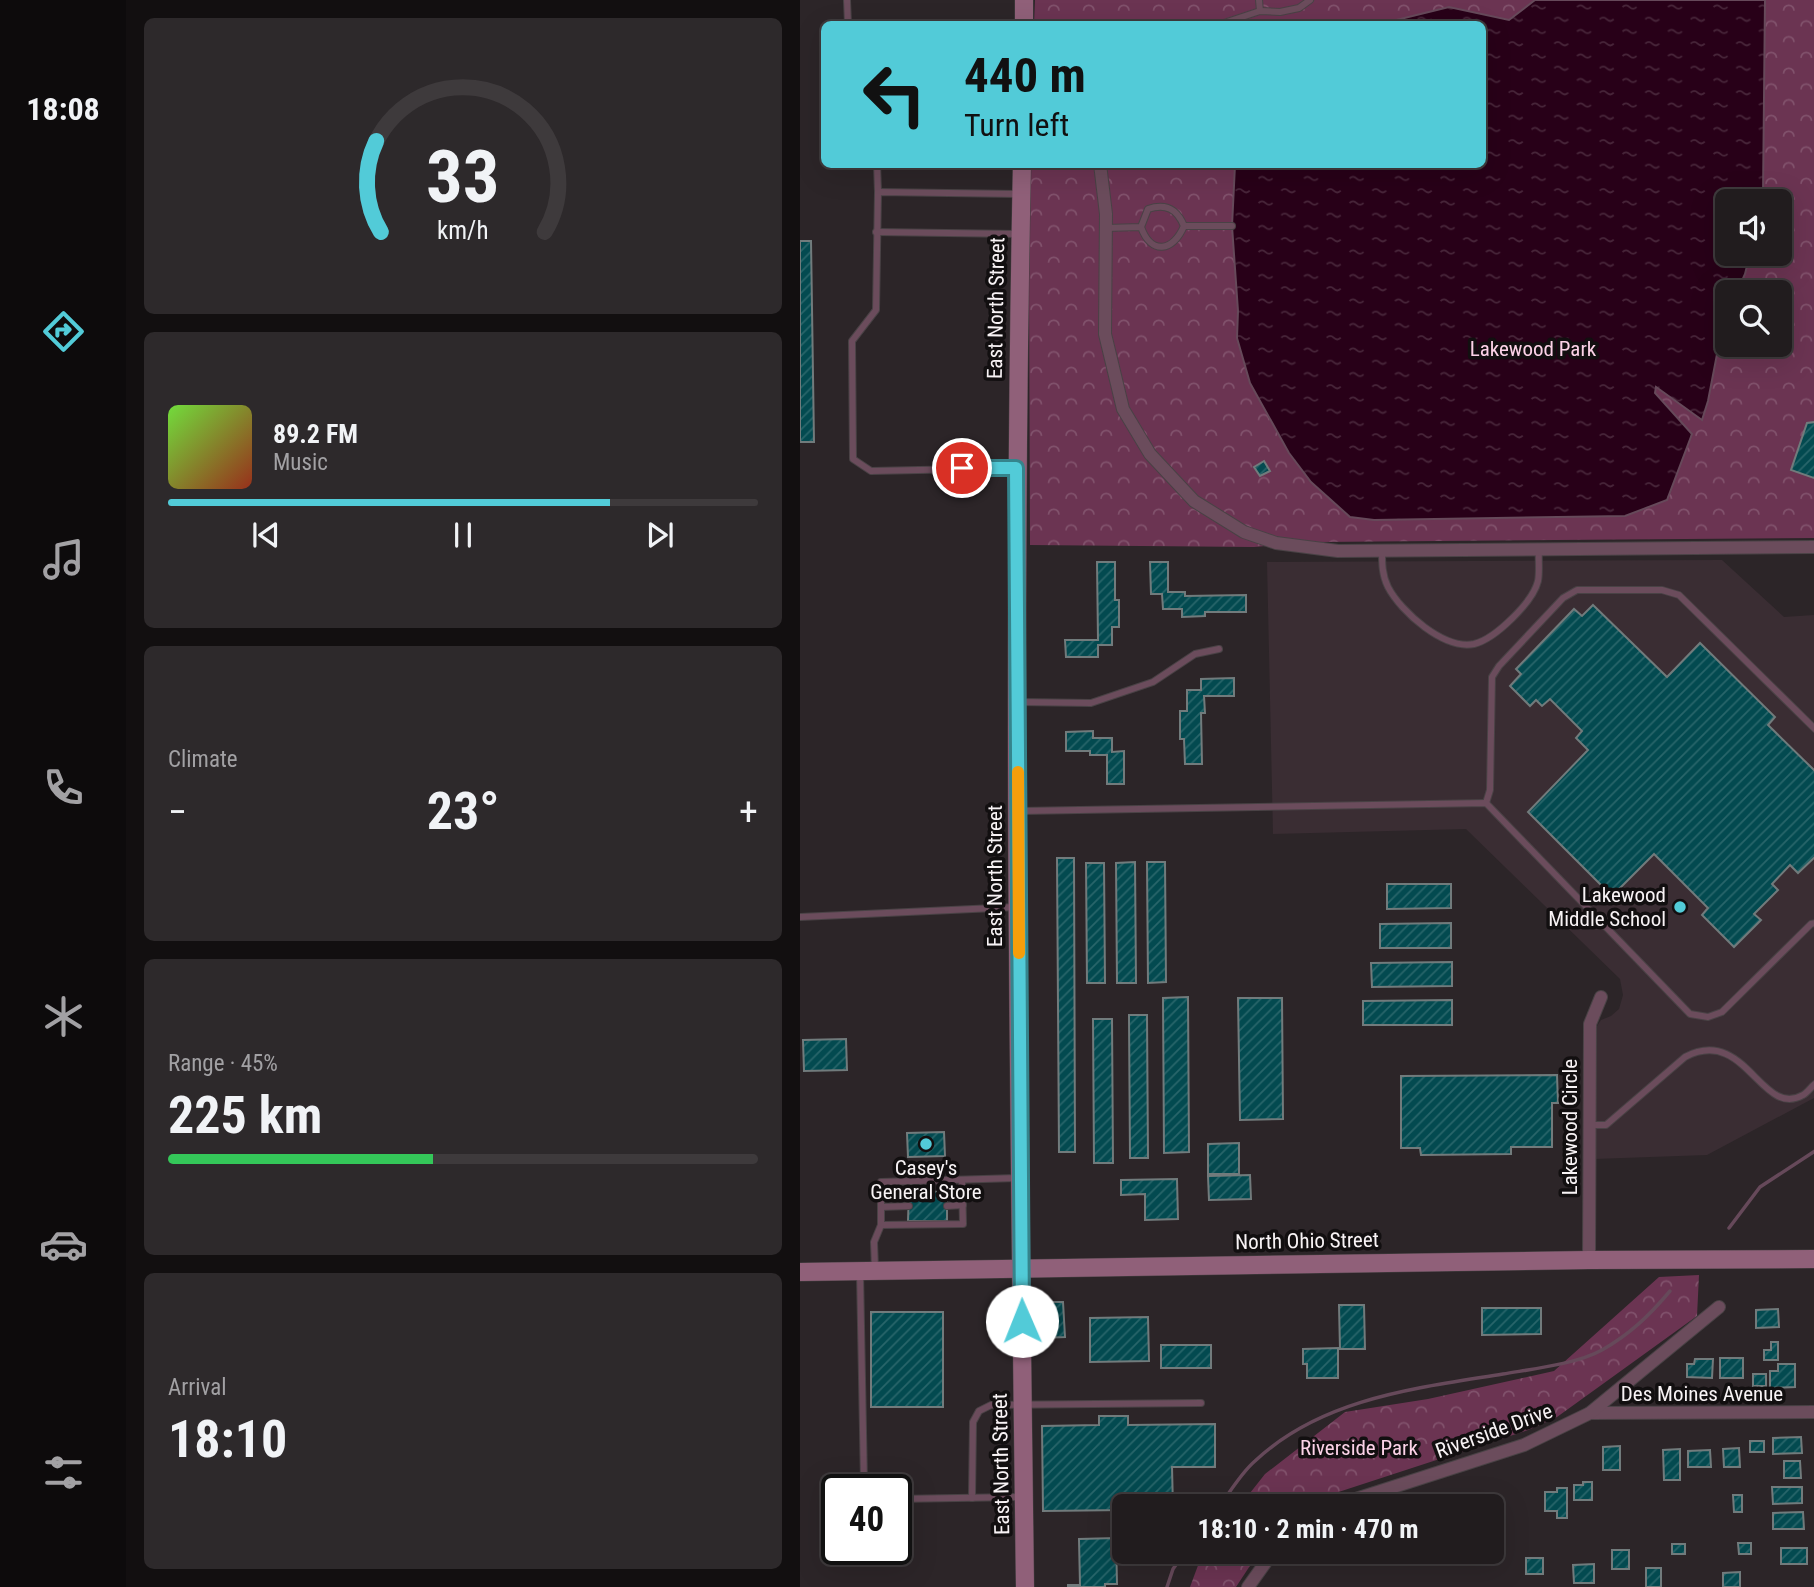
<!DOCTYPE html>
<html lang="en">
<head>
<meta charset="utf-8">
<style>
	body { margin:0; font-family:"Roboto Condensed",sans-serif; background:#2d292b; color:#f1f3f6; height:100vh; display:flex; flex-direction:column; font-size:26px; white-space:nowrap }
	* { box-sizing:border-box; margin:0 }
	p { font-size:23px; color:#a2a1a4 }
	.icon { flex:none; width:38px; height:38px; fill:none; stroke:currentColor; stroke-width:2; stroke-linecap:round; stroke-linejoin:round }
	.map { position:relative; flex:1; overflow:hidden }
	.sheet { display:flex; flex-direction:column; gap:18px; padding:18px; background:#120f10; width:674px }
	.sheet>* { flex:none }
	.top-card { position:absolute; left:21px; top:21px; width:665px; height:147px; border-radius:10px; box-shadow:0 7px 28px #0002,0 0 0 2px #3e3a3c; background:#52cbd8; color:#111; overflow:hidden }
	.tools { position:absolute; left:915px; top:189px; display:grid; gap:14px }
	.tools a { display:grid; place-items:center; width:77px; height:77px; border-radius:10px; background:#211c1e; box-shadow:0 7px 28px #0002,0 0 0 2px #3e3a3c; font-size:35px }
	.speed { position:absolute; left:21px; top:1474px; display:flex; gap:14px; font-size:35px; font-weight:700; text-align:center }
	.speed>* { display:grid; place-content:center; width:91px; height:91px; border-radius:50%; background:#211c1e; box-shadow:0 7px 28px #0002,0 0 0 2px #3e3a3c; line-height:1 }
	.speed .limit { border:4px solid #111; border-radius:10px; background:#fff; color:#111 }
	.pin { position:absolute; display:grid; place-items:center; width:60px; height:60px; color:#fff; margin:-30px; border:4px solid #fff; border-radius:50%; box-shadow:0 2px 7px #0007 }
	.me { position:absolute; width:77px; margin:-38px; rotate:359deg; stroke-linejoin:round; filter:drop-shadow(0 0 5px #0008) }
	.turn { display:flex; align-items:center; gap:24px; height:147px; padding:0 28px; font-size:32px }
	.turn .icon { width:91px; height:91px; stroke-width:2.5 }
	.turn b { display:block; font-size:49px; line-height:60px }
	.big { font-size:52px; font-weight:700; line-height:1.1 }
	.sheet .card { flex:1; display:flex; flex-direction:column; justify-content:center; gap:10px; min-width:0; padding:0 24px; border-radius:10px; background:#2d292b }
	.sheet .dial { align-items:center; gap:0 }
	.dial svg { height:182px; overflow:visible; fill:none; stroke:#3e3a3c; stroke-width:7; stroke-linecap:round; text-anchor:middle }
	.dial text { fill:#f1f3f6; stroke:none }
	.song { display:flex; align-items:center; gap:21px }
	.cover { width:84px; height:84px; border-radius:10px; background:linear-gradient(135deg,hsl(100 70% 55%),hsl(10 70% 35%)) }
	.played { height:7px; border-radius:4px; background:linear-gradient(90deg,#52cbd8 75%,#3e3a3c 75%) }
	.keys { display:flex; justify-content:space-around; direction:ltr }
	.heat { display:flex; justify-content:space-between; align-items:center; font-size:38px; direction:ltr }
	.charge { height:10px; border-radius:5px; background:linear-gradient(90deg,#34c759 45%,#3e3a3c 0) }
	.trip { position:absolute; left:312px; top:1494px; width:392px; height:70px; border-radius:10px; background:#211c1e; box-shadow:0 7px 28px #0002,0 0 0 2px #3e3a3c; font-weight:700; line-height:70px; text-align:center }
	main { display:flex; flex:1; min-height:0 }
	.menu { display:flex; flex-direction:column; width:126px; justify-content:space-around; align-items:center; background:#0d0b0c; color:#a2a1a4 }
	.menu .icon { width:49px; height:49px }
	.menu .on { color:#52cbd8 }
	.menu b { font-size:32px; color:#f1f3f6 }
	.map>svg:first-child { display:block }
	.built { fill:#3a2d33 }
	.park { fill:url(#park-crowns); fill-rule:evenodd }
	.water { fill:url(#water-ripples); stroke:#66495a; stroke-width:2 }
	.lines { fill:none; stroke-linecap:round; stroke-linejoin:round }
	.stream { stroke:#66495a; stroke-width:3.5 }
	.building { fill:url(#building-hatch); stroke:#717b7c; stroke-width:2 }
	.lane-casing { stroke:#494245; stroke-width:8 }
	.street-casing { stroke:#494245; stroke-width:14 }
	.secondary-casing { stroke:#494245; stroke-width:19 }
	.lane { stroke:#6b4c5c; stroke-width:6 }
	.street { stroke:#6b4c5c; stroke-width:12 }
	.secondary { stroke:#906079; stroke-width:18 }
	.route-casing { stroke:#35848c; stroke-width:18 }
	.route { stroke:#52cbd8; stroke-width:12 }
	.slow { stroke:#f59e0b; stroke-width:12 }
	.poi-dot { fill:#52cbd8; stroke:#120f10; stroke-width:2.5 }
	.labels { text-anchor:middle; stroke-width:7; stroke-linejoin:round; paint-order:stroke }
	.street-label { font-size:21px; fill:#f8f3f5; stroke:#120f10 }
	.park-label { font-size:21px; fill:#fcd2e7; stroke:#120f10 }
	.poi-label { font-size:21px; fill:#f8f3f5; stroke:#120f10; text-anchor:end }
</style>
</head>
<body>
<main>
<nav class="menu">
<b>18:08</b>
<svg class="icon on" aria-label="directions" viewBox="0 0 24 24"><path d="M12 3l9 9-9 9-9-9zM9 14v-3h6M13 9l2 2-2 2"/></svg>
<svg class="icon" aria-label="music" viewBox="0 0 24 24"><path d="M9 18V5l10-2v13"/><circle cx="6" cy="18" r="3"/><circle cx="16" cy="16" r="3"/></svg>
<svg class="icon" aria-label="phone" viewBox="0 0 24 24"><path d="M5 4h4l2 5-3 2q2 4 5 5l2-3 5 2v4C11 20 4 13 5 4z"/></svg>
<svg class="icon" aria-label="climate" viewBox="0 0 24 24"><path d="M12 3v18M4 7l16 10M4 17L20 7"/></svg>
<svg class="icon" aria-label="car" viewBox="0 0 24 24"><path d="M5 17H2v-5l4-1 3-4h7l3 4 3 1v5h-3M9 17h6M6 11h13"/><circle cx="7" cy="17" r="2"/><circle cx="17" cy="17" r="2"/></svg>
<svg class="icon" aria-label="filters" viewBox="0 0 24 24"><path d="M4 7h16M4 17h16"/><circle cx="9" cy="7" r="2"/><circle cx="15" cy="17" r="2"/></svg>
</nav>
<section class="sheet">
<div class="card dial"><svg viewBox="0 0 100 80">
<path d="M14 69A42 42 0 1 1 86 69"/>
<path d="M14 69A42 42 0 0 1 12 29" stroke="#52cbd8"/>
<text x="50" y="56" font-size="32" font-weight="700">33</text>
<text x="50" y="72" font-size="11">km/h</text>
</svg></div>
<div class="card">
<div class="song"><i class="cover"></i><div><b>89.2 FM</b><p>Music</p></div></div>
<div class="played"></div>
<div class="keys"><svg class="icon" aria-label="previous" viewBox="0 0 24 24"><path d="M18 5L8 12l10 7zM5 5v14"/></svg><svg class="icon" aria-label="pause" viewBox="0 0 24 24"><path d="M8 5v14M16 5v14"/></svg><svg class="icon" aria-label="next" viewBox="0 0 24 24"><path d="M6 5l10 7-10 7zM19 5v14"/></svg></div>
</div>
<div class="card"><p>Climate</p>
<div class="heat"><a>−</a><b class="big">23°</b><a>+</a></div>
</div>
<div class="card"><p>Range · 45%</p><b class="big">225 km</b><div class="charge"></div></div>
<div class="card"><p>Arrival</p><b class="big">18:10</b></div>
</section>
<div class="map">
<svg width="1015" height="1587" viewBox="0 0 1015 1587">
	<defs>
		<pattern id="park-crowns" width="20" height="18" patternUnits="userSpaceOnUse" patternTransform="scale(1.75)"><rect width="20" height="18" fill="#6b3452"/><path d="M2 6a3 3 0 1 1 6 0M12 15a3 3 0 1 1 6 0" fill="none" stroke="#81526c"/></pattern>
		<pattern id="water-ripples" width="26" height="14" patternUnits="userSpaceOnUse" patternTransform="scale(1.75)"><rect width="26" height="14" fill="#280018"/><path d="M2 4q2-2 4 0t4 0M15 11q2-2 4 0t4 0" fill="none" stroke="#48263a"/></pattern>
		<pattern id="building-hatch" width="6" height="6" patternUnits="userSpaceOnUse" patternTransform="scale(1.75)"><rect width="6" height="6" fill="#034a50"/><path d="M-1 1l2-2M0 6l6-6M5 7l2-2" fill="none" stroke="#28656a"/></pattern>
	</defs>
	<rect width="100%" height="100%" fill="#2c2528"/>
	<!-- built -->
	<polygon class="built" points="922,560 984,617 1014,615 1014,1098 907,1155 794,1159 795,1029 801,1020 811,1016 819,1009 823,995 820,979 666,829 473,834 467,562"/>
	<!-- park -->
	<g class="park">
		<path d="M235,0H1014V538L518,542L454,547L230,545L229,279L231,165L682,164V24H234ZM928,201H980V254H928ZM928,292H980V345H928Z"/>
		<polygon points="899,1275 897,1316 757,1417 728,1430 511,1501 504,1507 439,1507 465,1474 545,1412 628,1399 754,1371 859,1277"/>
		<polygon points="403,1552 459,1552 436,1587 390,1587"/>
	</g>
	<!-- water -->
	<polygon class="water" points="735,0 965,0 963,196 962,201 928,201 928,254 950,254 945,274 937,292 928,292 927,314 923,323 908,401 902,420 856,387 855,393 892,434 867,500 825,516 574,520 550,517 511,482 489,453 450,383 437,338 438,311 432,226 435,165 682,164 682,24 580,24 649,7 709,20"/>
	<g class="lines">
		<!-- stream -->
		<g class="stream">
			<polyline points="929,1228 960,1187 1015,1151"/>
			<path d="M419,1507C430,1492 441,1473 455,1461C522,1398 617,1388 703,1374C732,1369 777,1364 802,1350C830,1334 849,1316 870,1291"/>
			<polyline points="367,1587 373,1569 385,1552"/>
		</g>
	</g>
	<!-- building -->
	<g class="building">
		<rect x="101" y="21" width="64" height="3"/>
		<polygon points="0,241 11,241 14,442 0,442"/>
		<polygon points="1015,422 1015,477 1014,478 991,470 1007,423"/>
		<polygon points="464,461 470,471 460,476 454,467"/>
		<polygon points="297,562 315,562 315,600 319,600 319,627 312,627 312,645 298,645 298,657 266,657 265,640 298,640"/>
		<polygon points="350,562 368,562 368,592 385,592 385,596 446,595 446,612 405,612 405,616 382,617 382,609 363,609 362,594 351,594"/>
		<polygon points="793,605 867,677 900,643 975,717 968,725 1015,771 1015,857 998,873 990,865 972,884 978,890 954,914 961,920 934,947 902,915 908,908 854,854 812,896 728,812 788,750 776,738 782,731 750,699 742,706 736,700 730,706 710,686 721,674 716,669 774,609 782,616"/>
		<polygon points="434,678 434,696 404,696 405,713 401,713 402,764 385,764 384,739 380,739 380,711 387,711 387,690 401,690 401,679"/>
		<polygon points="293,731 293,738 312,738 312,752 324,751 324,784 307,784 307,755 290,755 290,751 266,751 266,732"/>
		<polygon points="257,858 274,858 275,1152 259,1152"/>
		<polygon points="335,862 336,983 317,983 316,863"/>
		<polygon points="347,862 365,862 366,982 348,983"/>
		<polygon points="286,863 304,863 305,983 287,983"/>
		<polygon points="587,884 651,884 651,908 587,909"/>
		<polygon points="651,923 651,948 580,948 580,924"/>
		<polygon points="652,962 652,986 572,987 571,963"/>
		<polygon points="388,997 389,1152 364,1153 363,998"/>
		<polygon points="438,998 482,998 483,1119 440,1120"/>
		<polygon points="652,1000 652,1025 563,1025 563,1001"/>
		<polygon points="329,1015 347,1015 348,1158 330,1158"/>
		<polygon points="293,1019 312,1019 313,1163 294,1163"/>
		<polygon points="46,1039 47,1070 4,1071 3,1040"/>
		<polygon points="757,1075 758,1103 752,1103 752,1147 711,1147 711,1154 621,1155 620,1148 601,1148 601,1076"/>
		<polygon points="144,1132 145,1156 108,1157 107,1133"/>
		<polygon points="439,1143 439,1174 408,1174 408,1144"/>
		<polygon points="450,1175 451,1199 409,1200 408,1176"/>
		<polygon points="377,1179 378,1219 345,1220 345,1194 321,1195 321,1180"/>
		<polygon points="109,1191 147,1192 147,1221 108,1221"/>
		<polygon points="241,1302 263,1302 265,1337 242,1338"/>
		<polygon points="539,1305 564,1305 565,1349 540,1349"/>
		<polygon points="682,1308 741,1308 741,1334 682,1335"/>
		<polygon points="978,1309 979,1327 956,1328 956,1310"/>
		<rect x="71" y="1312" width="72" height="95"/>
		<polygon points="348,1317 349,1361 290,1362 290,1318"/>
		<polygon points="971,1342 978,1342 978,1360 964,1360 964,1350 971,1350"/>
		<rect x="361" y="1345" width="50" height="23"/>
		<polygon points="538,1348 538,1378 507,1378 507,1364 503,1364 503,1349"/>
		<rect x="920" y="1358" width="23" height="20"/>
		<polygon points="895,1359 913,1359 912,1378 887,1377 887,1364 894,1364"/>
		<polygon points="978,1364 995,1364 995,1387 970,1388 970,1371 978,1371"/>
		<rect x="953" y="1374" width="13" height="12"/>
		<polygon points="299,1416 328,1416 328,1425 415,1424 415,1467 372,1467 373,1507 324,1507 324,1510 243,1511 242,1426 299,1425"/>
		<polygon points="1001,1437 1002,1453 973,1454 973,1438"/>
		<rect x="950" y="1441" width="14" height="11"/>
		<polygon points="820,1446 820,1470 803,1470 803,1447"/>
		<polygon points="939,1448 940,1467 924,1467 923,1449"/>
		<polygon points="880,1449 880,1480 864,1480 863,1450"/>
		<polygon points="910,1450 911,1467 888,1467 888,1451"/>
		<polygon points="984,1461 1000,1461 1001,1478 984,1478"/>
		<polygon points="783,1482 792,1482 792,1500 774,1500 774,1485 783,1485"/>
		<polygon points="972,1487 1002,1487 1002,1503 973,1504"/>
		<polygon points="757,1488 767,1488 767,1518 757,1518 757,1511 745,1511 745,1492 757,1492"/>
		<polygon points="933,1495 942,1495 942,1512 934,1512"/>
		<polygon points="685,1502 700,1502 701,1527 691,1527 691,1507 686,1507"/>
		<polygon points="1003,1512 1004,1529 973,1529 973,1513"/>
		<polygon points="316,1538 317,1584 305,1584 305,1587 268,1587 268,1585 280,1585 279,1539"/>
		<polygon points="938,1543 951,1543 951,1554 939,1554"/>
		<rect x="872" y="1544" width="13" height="10"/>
		<rect x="981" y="1548" width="26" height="16"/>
		<rect x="812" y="1550" width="17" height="19"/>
		<rect x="726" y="1558" width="17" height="16"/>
		<polygon points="794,1564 794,1583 774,1583 773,1565"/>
		<rect x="846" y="1568" width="15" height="19"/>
		<polygon points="940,1572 940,1587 923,1587 923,1573"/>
	</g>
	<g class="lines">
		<defs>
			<g id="lane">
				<polyline points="47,0 48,24"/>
				<polyline points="459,0 460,11"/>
				<polyline points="421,24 460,11 480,12 499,8 510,0"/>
				<polyline points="77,164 78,192"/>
				<polyline points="384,226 432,226"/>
				<path d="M306,228L341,227L348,209C366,203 377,209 384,226C373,252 351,255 341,227"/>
				<polyline points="76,232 218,234"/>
				<polyline points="215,468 71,471 53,459 52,341 76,310 78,192 220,194"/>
				<path d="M582,550C582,563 582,575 588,587C601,612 644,650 674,644C695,639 733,602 738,581C740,571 738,559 739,549"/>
				<polyline points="219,702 291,703 353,682 395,654 419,649"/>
				<polyline points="686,803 690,790 692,677 699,666 763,598 777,590 862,590 879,595 1015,729"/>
				<polyline points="220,811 686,803 890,1014 908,1017 922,1012 1011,924 1015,923"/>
				<polyline points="0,917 216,907"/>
				<path d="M790,1125H806L885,1057C946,1025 961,1119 1003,1095C1007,1093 1011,1087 1015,1084"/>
				<polyline points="147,1206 163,1205"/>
				<polyline points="81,1207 109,1206"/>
				<polyline points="81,1225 163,1224 162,1180"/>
				<polyline points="75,1269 74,1242 81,1225 81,1182 217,1178"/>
				<polyline points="60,1273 64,1483 70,1489"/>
				<polyline points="172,1498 173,1422 179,1411 191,1405 401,1403"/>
				<polyline points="96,1499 222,1497"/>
			</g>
			<g id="street">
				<polyline points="300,164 306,214 305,334 323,409 350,454 394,501 444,532 476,543 538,551 1015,547"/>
				<polyline points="789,1260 790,1024 801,997"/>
				<polyline points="790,1413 1015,1412"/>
				<polyline points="531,1507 724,1445 790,1413 919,1307"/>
				<polyline points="448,1587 473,1552"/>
			</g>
			<g id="secondary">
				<polyline points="224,24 224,0"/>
				<path d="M222,164C212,639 219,1113 225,1587"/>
				<polyline points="0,1272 789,1260 1015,1259"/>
			</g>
		</defs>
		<!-- lane casing -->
		<use href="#lane" class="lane-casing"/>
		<!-- street casing -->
		<use href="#street" class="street-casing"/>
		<!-- secondary casing -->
		<use href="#secondary" class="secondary-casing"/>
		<!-- lane -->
		<use href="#lane" class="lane"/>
		<!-- street -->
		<use href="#street" class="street"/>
		<!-- secondary -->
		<use href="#secondary" class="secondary"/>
	</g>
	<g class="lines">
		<defs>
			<polyline id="route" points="162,468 216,468 222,1321"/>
		</defs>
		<!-- route casing -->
		<use href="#route" class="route-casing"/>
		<!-- route -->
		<use href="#route" class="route"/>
		<!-- slow -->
		<polyline class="slow" points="218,772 219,953"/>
	</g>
	<!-- markers -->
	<g class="poi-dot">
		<circle cx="880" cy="907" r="7"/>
		<circle cx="126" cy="1144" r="7"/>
	</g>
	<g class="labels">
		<!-- street labels -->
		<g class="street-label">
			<text transform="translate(196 308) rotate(-89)" y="7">East North Street</text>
			<text transform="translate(195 876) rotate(-90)" y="7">East North Street</text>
			<text transform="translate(770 1127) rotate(-90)" y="7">Lakewood Circle</text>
			<text transform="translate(507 1241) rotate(-1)" y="7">North Ohio Street</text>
			<text x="902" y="1401">Des Moines Avenue</text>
			<text transform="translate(694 1431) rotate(-20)" y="7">Riverside Drive</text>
			<text transform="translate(201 1464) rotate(-91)" y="7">East North Street</text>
		</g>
		<!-- park labels -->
		<g class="park-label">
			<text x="733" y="356">Lakewood Park</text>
			<text x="559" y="1455">Riverside Park</text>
		</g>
		<!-- poi labels -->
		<g class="poi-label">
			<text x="866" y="902">Lakewood<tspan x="866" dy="24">Middle School</tspan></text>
			<text x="126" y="1175" text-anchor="middle">Casey's<tspan x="126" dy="24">General Store</tspan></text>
		</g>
	</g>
</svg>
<div class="tools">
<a><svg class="icon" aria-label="sound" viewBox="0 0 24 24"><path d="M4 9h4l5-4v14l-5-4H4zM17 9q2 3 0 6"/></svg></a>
<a><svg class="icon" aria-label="search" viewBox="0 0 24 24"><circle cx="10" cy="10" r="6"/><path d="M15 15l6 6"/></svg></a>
</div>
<div class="speed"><div class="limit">40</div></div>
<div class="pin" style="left:162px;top:468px;background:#d93025"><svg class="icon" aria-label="arrive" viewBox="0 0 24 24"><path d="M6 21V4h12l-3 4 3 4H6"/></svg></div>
<svg class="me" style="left:222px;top:1321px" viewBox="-20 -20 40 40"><circle r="19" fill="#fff"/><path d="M0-13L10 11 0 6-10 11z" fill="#52cbd8"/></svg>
<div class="trip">18:10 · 2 min · 470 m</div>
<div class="top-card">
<div class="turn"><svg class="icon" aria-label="left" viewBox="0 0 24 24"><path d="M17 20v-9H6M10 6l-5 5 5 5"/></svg><div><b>440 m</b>Turn left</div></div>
</div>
</div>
</main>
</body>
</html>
